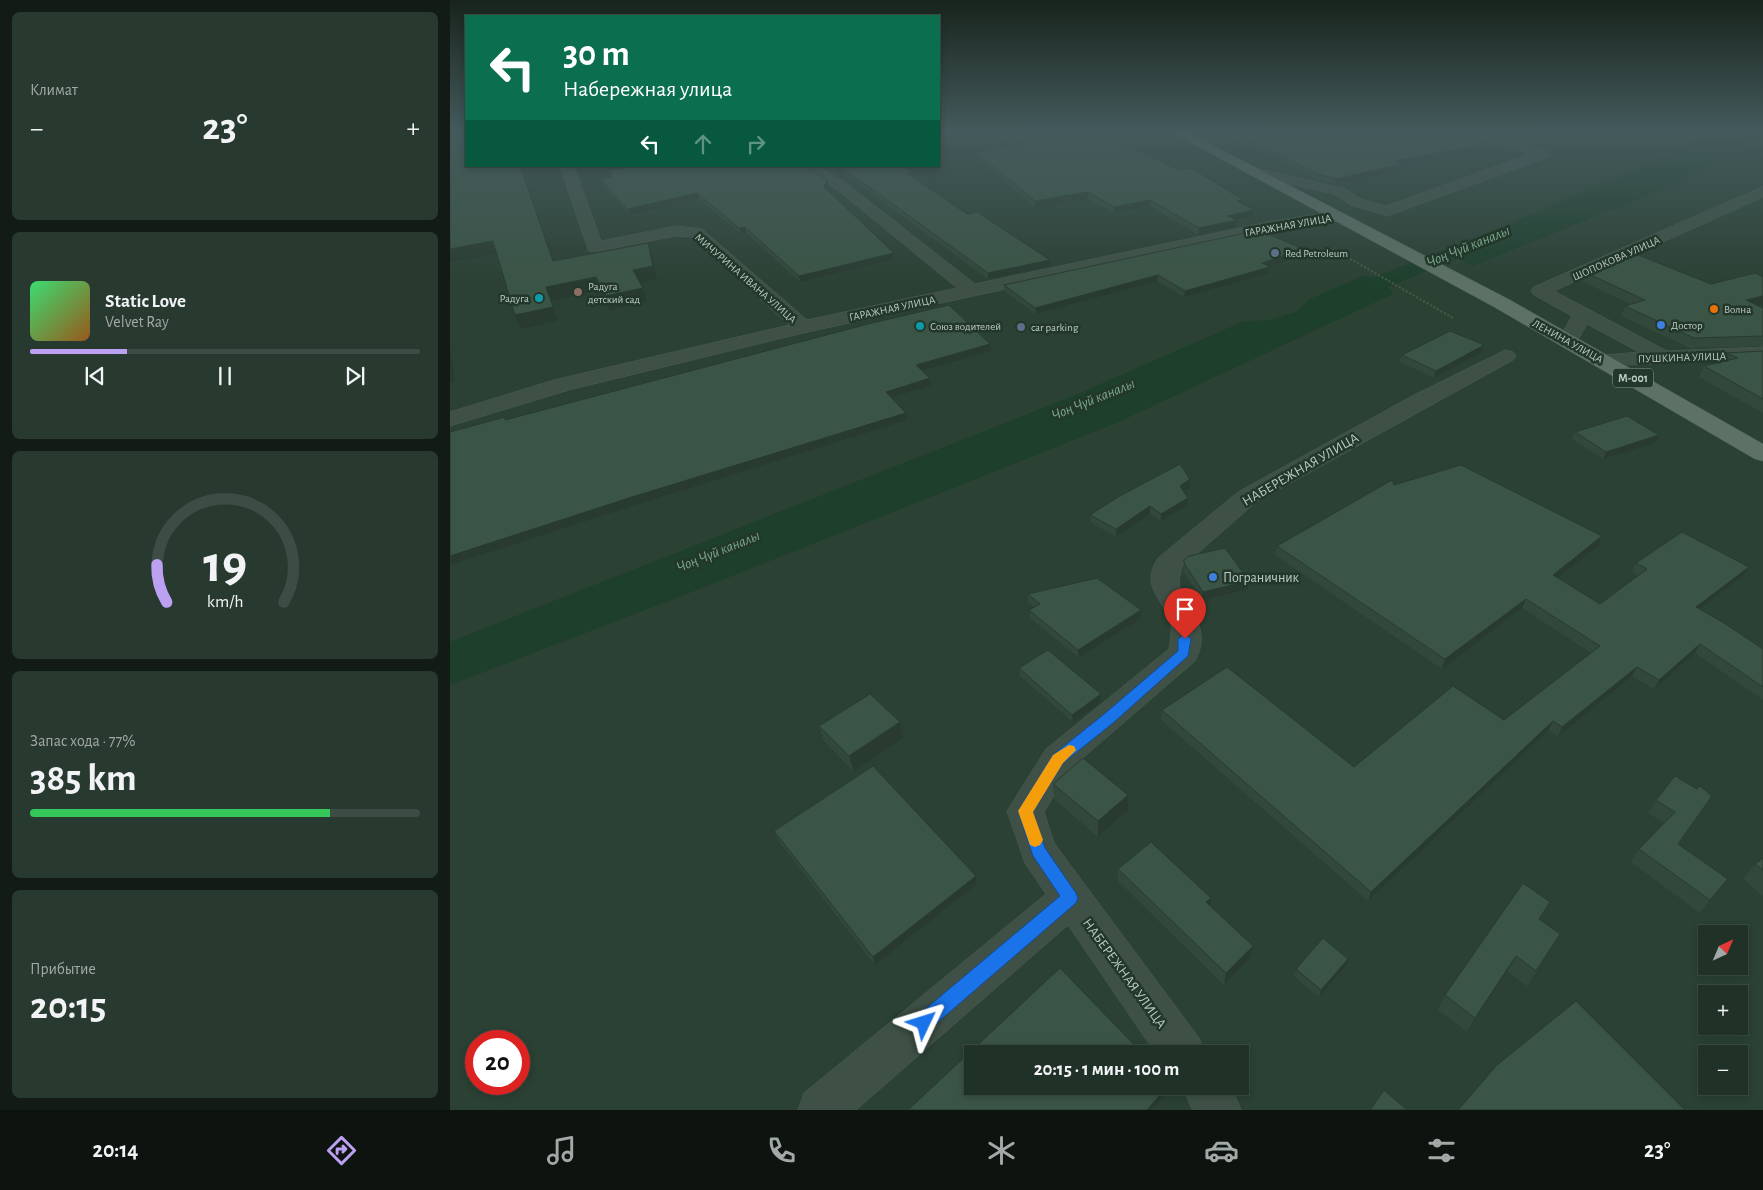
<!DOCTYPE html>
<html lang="ru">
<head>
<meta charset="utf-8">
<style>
	body { margin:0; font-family:"Alegreya Sans",sans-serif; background:#28392f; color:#f1f3f6; height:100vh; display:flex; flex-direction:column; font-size:19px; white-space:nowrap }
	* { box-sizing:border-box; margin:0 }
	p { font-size:16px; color:#a2a9a7 }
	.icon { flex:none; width:28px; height:28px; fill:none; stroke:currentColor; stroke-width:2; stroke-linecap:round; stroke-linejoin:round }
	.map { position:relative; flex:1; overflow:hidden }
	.details { display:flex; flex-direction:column; gap:12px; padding:12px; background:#121b15; width:450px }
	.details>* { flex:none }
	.top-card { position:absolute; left:15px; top:15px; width:475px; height:152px; border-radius:0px; box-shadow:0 2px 8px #0003,0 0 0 1px #3d4c44; background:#0b6e4f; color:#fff; overflow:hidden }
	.needle { width:32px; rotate:44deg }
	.buttons { position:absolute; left:1248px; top:925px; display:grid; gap:10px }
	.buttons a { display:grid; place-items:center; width:50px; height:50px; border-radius:0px; background:#203127; box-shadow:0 2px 8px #0003,0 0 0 1px #3d4c44; font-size:25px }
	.speed { position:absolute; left:15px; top:1030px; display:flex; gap:10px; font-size:25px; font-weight:700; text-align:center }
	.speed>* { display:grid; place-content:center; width:65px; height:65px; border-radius:50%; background:#203127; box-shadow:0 2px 8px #0003,0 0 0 1px #3d4c44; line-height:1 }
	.speed .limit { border:8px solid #d22; background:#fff; color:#111 }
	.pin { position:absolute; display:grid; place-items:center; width:42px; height:42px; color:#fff; margin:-51px -21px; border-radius:50% 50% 50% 0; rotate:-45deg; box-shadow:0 0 5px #0007 }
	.pin .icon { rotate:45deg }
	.me { position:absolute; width:55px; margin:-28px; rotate:49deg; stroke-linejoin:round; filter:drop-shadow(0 0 4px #0008) }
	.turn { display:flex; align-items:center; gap:18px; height:105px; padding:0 15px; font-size:22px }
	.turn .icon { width:65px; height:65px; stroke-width:2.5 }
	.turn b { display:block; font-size:35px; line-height:42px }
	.lanes { display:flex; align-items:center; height:48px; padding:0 15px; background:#0003; justify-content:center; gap:25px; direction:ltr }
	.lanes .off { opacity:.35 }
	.big { font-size:38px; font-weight:700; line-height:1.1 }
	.details .widget { flex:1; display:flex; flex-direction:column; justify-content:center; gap:8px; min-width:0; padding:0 18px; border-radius:8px; background:#28392f }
	.details .dial { align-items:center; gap:0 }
	.dial svg { height:130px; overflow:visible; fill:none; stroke:#3d4c44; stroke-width:7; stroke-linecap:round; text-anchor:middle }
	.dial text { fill:#f1f3f6; stroke:none }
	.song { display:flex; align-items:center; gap:15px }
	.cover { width:60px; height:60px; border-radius:8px; background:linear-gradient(135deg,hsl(140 70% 55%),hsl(30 70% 35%)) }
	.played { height:5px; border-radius:2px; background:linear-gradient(90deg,#bca0f2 25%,#3d4c44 25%) }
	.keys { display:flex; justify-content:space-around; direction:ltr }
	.heat { display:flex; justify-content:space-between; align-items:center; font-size:28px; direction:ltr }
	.charge { height:8px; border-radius:4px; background:linear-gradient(90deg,#34c759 77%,#3d4c44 0) }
	.trip { position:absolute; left:514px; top:1045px; width:285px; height:50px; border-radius:0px; background:#203127; box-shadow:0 2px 8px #0003,0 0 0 1px #3d4c44; font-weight:700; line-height:50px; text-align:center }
	.menu { display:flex; height:80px; justify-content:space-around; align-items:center; background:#0d1410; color:#a2a9a7 }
	.menu .icon { width:35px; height:35px }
	.menu .active { color:#bca0f2 }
	.menu b { font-size:22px; color:#f1f3f6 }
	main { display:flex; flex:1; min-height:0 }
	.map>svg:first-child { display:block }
	.water { fill:#1e3f2c }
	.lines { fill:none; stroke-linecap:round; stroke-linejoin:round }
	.canal { fill:#1e3f2c; fill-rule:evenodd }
	.minor-casing { stroke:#4b5d52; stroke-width:1 }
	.major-casing { stroke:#4b5d52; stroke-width:1 }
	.path { stroke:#485a46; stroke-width:2; stroke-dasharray:2 2; stroke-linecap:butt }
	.minor { fill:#3f5146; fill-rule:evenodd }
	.major { fill:#5d7165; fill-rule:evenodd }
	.wall { fill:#32483b }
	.shaded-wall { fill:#293b30 }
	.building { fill:#3a5445; stroke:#293b30 }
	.route { fill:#1a73e8; stroke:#114b97 }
	.slow { fill:#f59e0b }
	.service-dot { fill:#5c6f8a; stroke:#23372b; stroke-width:2 }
	.education-dot { fill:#8d6e63; stroke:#23372b; stroke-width:2 }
	.culture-dot { fill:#0f9aa8; stroke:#23372b; stroke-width:2 }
	.food-dot { fill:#e8710a; stroke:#23372b; stroke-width:2 }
	.shop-dot { fill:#3f7fe0; stroke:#23372b; stroke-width:2 }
	.labels { text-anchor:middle; stroke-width:5; stroke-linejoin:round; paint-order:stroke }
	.far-street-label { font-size:11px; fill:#bccbc2; stroke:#23372b }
	.far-poi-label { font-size:11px; fill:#bccbc2; stroke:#23372b; text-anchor:start }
	.shield { fill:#23372b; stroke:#8e9f95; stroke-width:1 }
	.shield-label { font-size:12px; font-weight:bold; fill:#bccbc2 }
	.street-label { font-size:14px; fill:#bccbc2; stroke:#23372b }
	.poi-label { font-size:14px; fill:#bccbc2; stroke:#23372b; text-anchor:start }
	.water-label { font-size:15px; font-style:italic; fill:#79a68b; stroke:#23372b }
</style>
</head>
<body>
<main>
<section class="details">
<div class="widget"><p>Климат</p>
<div class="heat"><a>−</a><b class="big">23°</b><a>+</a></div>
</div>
<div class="widget">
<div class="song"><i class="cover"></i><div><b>Static Love</b><p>Velvet Ray</p></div></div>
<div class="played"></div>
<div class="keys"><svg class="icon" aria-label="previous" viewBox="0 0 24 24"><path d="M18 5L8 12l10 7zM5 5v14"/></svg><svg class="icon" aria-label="pause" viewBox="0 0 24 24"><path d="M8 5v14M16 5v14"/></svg><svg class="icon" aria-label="next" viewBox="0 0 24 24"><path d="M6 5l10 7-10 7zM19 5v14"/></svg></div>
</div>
<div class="widget dial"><svg viewBox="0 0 100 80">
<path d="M14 69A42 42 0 1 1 86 69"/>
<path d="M14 69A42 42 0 0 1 8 46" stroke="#bca0f2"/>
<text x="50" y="56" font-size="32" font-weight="700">19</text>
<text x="50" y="72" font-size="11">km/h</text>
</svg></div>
<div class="widget"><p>Запас хода · 77%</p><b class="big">385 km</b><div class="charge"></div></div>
<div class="widget"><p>Прибытие</p><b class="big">20:15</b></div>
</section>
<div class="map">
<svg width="1313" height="1110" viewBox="0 0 1313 1110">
	<rect width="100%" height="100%" fill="#2b4134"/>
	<!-- water -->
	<g class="water">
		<polygon points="1263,130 1313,130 1313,135 1233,181 1023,266 996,251 1233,149"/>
		<polygon points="915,275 940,289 943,294 664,424 229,597 0,685 0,642 623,396 792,322 818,320 846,312 860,299"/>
	</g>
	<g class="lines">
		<!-- canal -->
		<polygon class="canal" points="1044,230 1051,232 1054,236 1051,240 895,305 887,307 879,305 876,300 879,295"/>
		<defs>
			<g id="minor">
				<polygon points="1006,130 1025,130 1099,151 1101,154 1099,157 937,216 901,205 884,194 799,175 797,172 804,168 894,188 911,199 936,206 1080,154 1008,133"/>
				<polygon points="110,166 124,166 151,241 226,226 252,229 357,320 507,288 390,192 353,166 370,166 400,186 525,284 818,222 888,211 896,216 888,221 818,232 353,333 119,390 0,426 0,412 104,380 339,325 242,237 226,236 145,252 139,251"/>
				<polygon points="1313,187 1313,197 1104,291 1217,351 1313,347 1313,359 1152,366 1145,364 1142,360 1145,356 1189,352 1137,324 1125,345 1118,347 1111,345 1108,341 1122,316 1084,295 1081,291 1084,287"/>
				<path d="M1056,350L1063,352L1066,356L1063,360L806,502L732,567C731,573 728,581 730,587C740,613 762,630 745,661L620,769L594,812L604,843L749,1038L755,1054H706L618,925L406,1110H348L354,1093L596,894L575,863L557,811L596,749L719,649C720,642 722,631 721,624C714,599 689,587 708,558L788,492L964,395Z"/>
				<polygon points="732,1086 781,1086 791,1110 743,1110"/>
			</g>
			<polygon id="major" points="718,130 733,130 1060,300 1313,444 1313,461 1305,459 1046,308"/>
		</defs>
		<!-- minor casing -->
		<use href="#minor" class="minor-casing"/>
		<!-- major casing -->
		<use href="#major" class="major-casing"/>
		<!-- path -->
		<polyline class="path" points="883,249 1003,318"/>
		<!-- minor -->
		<use href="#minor" class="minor"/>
		<!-- major -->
		<use href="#major" class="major"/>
	</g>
	<!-- wall -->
	<g class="wall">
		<polygon points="0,130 104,261 202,256 207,279 190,282 193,288 197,302 160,310 151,290 101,301 108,321 71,329 47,254 0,262"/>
		<polygon points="535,130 643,130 804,210 803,216 787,220 786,227 748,235 700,206 664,213 638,199 585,208 528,159 527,153 569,144"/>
		<polygon points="797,130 998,130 1036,144 1035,149 952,165 951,170 886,184 870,181 786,139 786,134 800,131"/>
		<polygon points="374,166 453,166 465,178 517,214 600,260 600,266 538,279 391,171 388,176"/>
		<polygon points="263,167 378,181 379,186 376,189 444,259 350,282 296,233 291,234 249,199 180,215 152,185 150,179 162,177"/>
		<polygon points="853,249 852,255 820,266 820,273 734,297 707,281 586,314 554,291 554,285"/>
		<polygon points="1134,272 1261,284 1313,277 1313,305 1308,306 1313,308 1313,346 1240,348 1171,316 1175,306 1180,304 1131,281"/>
		<polygon points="1034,345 1032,352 984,378 950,362 952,355"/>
		<polygon points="1313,351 1313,413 1249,377 1254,366 1271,362 1276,353"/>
		<polygon points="1125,432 1209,435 1206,443 1153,459 1122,439"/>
		<polygon points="944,485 1152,536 1149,545 1108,577 1150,604 1188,576 1182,572 1186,563 1293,576 1250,609 1313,649 1313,700 1245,653 1204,689 1182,676 1108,737 1099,730 918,901 711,720 712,710 904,767 1054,720 1141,653 1072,608 992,669 825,555 827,546"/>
		<polygon points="740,487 733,491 738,505 711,521 700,514 666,537 640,522 640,515"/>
		<polygon points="734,563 799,581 798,589 752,600 733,571"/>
		<polygon points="578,594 691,618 629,658 580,618 579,610 585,607 578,602"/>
		<polygon points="569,668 651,694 651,702 623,722 570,676"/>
		<polygon points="369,726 453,738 404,772 374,741"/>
		<polygon points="1225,776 1228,844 1278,879 1250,913 1181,862 1189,849 1214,823 1198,813 1206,800"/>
		<polygon points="603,784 678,795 678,810 648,837 604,799"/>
		<polygon points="324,831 527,884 425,965 327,839"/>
		<polygon points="1313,858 1313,896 1293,879 1305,864"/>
		<polygon points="668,869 760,906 803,946 801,958 774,985 668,881"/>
		<polygon points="1090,920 1110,934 1077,986 1057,971 1017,1032 988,1010 995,995"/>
		<polygon points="895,967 869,997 844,976 846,969"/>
	</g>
	<!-- shaded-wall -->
	<g class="shaded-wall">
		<polygon points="1036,144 1035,149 952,165 951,170 886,184 887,179 945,161"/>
		<polygon points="70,166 71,166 108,274 103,261"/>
		<polygon points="390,166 391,171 388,176 387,170"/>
		<polygon points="464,173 465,178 458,174"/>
		<polygon points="378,181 379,186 374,192 373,186"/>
		<polygon points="638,192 638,199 585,208 585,201"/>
		<polygon points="247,193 249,199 180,215 178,209"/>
		<polygon points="700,200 700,206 664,213 664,207"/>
		<polygon points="793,200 792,206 787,201"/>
		<polygon points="804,210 803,216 781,221 787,220 786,227 748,235 749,228 777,216"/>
		<polygon points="295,227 296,233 291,234 289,228"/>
		<polygon points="43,241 49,254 0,262 0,249"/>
		<polygon points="198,243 202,256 207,279 187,283 183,270"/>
		<polygon points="853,249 852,255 812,269 812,263"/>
		<polygon points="444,253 444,259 350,282 349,276"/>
		<polygon points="600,260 600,266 538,279 538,273"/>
		<polygon points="820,267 820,273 734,297 735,291"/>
		<polygon points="708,275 707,281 586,314 585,308"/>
		<polygon points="146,277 151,290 101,301 108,321 71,329 65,315 96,287"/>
		<polygon points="193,288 197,302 160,310 155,296"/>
		<polygon points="1313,296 1313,305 1292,310 1296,300"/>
		<polygon points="540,344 541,351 467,372 466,365"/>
		<polygon points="1034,345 1032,352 984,378 986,371"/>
		<polygon points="0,350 5,382 0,383"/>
		<polygon points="480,378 481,385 437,399 436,392"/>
		<polygon points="456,413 457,420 185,505 0,565 0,556 182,497"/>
		<polygon points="1209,435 1206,443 1153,459 1156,452"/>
		<polygon points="740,479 740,487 729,494 730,486"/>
		<polygon points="738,498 738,505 711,521 711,514"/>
		<polygon points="700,506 700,514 666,537 666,529"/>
		<polygon points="1152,536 1149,545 1100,584 1103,575"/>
		<polygon points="1299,567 1293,576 1241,616 1246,607"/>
		<polygon points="799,581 798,589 752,600 753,592"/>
		<polygon points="1076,599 1072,608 992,669 995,659"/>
		<polygon points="691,610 691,618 629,658 628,650"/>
		<polygon points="1250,644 1245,653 1204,689 1209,680"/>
		<polygon points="1187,667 1182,676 1108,737 1112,727"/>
		<polygon points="651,694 651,702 623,722 622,715"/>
		<polygon points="1103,721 1099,730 918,901 921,892"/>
		<polygon points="450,722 453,738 404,772 399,756"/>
		<polygon points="678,795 678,810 648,837 648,821"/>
		<polygon points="526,876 527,884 425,965 423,957"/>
		<polygon points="1278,879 1268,891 1250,913 1260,900"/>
		<polygon points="761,898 759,910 756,902"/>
		<polygon points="803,946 801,958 774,985 776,973"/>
		<polygon points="1066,956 1057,971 1017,1032 1025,1018"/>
		<polygon points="898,959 895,967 869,997 871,990"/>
		<polygon points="718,1086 721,1086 720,1090 702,1110 697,1110"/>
	</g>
	<!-- building -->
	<g class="building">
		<polygon points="0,130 16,130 16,166 70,166 103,261 198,243 203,266 183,270 193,288 155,296 146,277 96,287 103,307 65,315 43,241 0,249"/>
		<polygon points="548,130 643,130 729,170 742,168 793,200 787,201 804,210 777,216 787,220 749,228 700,200 664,207 638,192 585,201 527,153 578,143"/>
		<polygon points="807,130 998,130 1036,144 945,161 952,164 887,179 871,175 786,134"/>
		<polygon points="184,166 262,166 263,167 266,166 357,166 378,181 373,186 444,253 349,276 295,227 289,228 247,193 178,209 150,179 162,177 159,170"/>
		<polygon points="381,166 390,166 387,170"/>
		<polygon points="390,166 453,166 464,173 458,174 517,214 527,212 600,260 538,273"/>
		<polygon points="809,230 853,249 812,263 820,267 735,291 708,275 585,308 554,285"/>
		<polygon points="1188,255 1261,284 1305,273 1313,277 1313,296 1296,300 1313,308 1313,336 1244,338 1175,306 1195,300 1134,272 1152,264"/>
		<polygon points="499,305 540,344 466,365 480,378 436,392 456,413 182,497 0,556 0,432 55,417 55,420 418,324"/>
		<polygon points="1000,331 1034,345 986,371 952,355"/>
		<polygon points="1313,351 1313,399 1254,366 1288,358 1276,353"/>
		<polygon points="1177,416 1209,435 1156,452 1125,432"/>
		<polygon points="730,464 740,479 730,486 738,498 711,514 700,506 666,529 640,515 668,497"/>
		<polygon points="1011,465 1152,536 1103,575 1150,604 1197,569 1186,563 1232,532 1299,567 1246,607 1274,623 1313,649 1313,687 1250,644 1209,680 1187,667 1112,727 1103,721 921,892 712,710 777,667 904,767 1003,686 1054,720 1150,646 1076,599 995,659 827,546 942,480 944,485"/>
		<polygon points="775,548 799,581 753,592 734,563 734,560 739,556"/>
		<polygon points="647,578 691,610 628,650 579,610 590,604 578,594"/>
		<polygon points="598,650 651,694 622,715 569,668"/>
		<polygon points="420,694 450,722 399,756 369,726"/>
		<polygon points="633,758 678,795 648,821 603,784"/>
		<polygon points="423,766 526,876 423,957 324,831"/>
		<polygon points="1225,776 1247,789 1250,786 1262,796 1228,844 1278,879 1260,900 1189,849 1225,812 1206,800"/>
		<polygon points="701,842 761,898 756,902 803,946 776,973 668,869"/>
		<polygon points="1313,858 1313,870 1305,864"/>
		<polygon points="1073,883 1100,902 1089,919 1110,934 1086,971 1066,956 1025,1018 995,995"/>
		<polygon points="873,938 898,959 871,990 846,969"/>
		<polygon points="610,968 693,1054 522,1054 522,1086 718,1086 697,1110 458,1110"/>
		<polygon points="1126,1001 1235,1110 1008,1110 1047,1065"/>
		<polygon points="934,1090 957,1110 920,1110"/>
	</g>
	<!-- sky -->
	<linearGradient id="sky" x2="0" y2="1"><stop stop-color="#18241d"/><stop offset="0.46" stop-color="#445a5c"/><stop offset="1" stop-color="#445a5c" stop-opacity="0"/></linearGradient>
	<rect width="1313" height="285" fill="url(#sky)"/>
	<!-- route -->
	<polygon class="route" points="735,634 741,639 738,656 663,723 613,763 583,812 595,848 626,893 628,898 626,903 480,1029 474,1032 467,1029 464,1023 467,1016 610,896 583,856 568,811 603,755 653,715 728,651 728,639"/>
	<!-- slow -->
	<polygon class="slow" points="619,745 624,746 626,750 613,763 583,812 593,840 590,845 585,847 580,845 568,811 603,755"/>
	<!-- markers -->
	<g class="service-dot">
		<circle cx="825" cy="253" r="5"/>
		<circle cx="571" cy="327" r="5"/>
	</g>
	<circle class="education-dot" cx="128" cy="292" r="5"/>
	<g class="culture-dot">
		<circle cx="89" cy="298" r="5"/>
		<circle cx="470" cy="326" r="5"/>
	</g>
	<circle class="food-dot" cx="1264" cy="309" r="5"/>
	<g class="shop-dot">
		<circle cx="1211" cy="325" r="5"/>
		<circle cx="763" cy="577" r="5"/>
	</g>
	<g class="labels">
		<!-- far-street labels -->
		<g class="far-street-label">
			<text transform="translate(838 225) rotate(-10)" y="4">ГАРАЖНАЯ УЛИЦА</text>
			<text transform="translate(1166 258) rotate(-24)" y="4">ШОПОКОВА УЛИЦА</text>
			<text transform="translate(296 278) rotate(41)" y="4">МИЧУРИНА ИВАНА УЛИЦА</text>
			<text transform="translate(442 308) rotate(-12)" y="4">ГАРАЖНАЯ УЛИЦА</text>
			<text transform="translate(1118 341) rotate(29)" y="4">ЛЕНИНА УЛИЦА</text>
			<text transform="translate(1232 357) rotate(-2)" y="4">ПУШКИНА УЛИЦА</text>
		</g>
		<!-- far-poi labels -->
		<g class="far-poi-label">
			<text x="835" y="257">Red Petroleum</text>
			<text x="138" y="290">Радуга<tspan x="138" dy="13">детский сад</tspan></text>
			<text x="79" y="302" text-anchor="end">Радуга</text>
			<text x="1274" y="313">Волна</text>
			<text x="1221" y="329">Достор</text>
			<text x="480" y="330">Союз водителей</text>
			<text x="581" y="331">car parking</text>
		</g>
		<!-- shield labels -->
		<rect class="shield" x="1163" y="368.5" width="40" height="19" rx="4"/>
		<g class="shield-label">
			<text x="1183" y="382">М-001</text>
		</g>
		<!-- street labels -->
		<g class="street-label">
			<text transform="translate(850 469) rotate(-30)" y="5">НАБЕРЕЖНАЯ УЛИЦА</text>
			<text transform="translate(675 973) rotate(54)" y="5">НАБЕРЕЖНАЯ УЛИЦА</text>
		</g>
		<!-- poi labels -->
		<g class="poi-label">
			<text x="773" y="582">Пограничник</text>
		</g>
		<!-- water labels -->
		<g class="water-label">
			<text transform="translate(1018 246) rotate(-22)" y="5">Чоң Чүй каналы</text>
			<text transform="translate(643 399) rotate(-22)" y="5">Чоң Чүй каналы</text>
			<text transform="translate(268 551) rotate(-22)" y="5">Чоң Чүй каналы</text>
		</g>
	</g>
</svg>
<div class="buttons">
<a><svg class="needle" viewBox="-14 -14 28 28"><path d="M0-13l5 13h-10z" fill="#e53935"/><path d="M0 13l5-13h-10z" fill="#a2a9a7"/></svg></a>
<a>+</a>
<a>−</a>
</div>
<div class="speed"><div class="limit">20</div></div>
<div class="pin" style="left:735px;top:639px;background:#d93025"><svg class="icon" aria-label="arrive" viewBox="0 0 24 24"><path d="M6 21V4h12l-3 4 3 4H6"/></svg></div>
<svg class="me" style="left:474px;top:1023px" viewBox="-20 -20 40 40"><path d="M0-17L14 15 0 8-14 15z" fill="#1a73e8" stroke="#fff" stroke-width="4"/></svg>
<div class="trip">20:15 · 1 мин · 100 m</div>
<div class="top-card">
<div class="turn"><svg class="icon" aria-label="left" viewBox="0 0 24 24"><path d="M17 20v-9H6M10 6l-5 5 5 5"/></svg><div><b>30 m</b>Набережная улица</div></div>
<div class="lanes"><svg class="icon" aria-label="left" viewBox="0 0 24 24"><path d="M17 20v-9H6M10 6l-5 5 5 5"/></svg><svg class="icon off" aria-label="ahead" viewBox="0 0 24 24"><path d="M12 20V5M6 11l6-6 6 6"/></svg><svg class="icon off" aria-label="right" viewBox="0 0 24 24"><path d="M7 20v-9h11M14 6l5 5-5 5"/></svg></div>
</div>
</div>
</main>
<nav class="menu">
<b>20:14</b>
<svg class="icon active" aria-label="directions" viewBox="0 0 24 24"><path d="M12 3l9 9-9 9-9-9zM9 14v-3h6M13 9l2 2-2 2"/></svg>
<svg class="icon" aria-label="music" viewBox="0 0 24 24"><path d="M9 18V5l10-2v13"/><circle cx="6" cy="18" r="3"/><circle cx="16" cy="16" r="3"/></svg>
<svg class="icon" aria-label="phone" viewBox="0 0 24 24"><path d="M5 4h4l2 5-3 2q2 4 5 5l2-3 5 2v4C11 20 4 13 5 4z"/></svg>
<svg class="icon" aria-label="climate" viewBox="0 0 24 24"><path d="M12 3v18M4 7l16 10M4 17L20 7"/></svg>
<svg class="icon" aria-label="car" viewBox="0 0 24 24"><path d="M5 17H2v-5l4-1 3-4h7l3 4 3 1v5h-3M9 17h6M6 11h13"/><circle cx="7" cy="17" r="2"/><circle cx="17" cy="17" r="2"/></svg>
<svg class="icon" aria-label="filters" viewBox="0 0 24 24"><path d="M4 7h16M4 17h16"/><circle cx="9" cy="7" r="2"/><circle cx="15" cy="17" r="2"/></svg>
<b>23°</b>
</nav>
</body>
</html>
